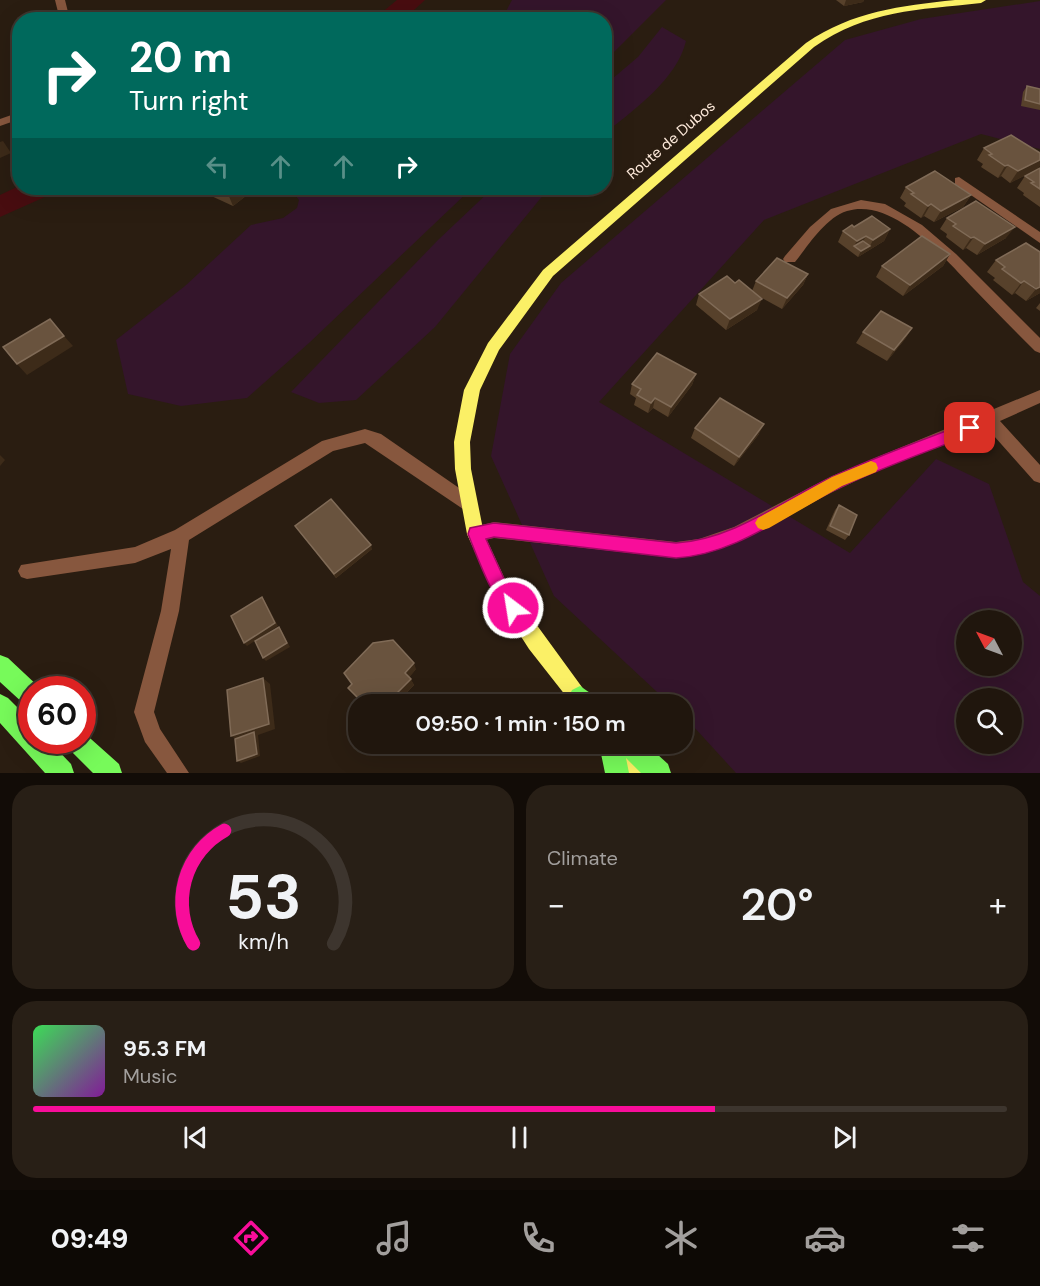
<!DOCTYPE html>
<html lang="en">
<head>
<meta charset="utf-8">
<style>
	body { margin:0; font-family:"DM Sans",sans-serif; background:#281f16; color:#f1f3f6; height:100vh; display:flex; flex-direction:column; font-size:22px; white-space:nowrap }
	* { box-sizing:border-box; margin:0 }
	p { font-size:20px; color:#a29f9d }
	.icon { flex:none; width:33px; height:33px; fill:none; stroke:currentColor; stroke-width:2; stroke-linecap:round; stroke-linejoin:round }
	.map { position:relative; height:773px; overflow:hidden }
	.panel { display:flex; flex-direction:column; gap:12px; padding:12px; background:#120c07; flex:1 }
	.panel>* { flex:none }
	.guide { position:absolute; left:12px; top:12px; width:600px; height:183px; border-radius:24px; box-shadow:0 6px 24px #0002,0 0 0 2px #3d352e; background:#00695c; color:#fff; overflow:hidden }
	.needle { width:39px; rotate:311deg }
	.buttons { position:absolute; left:956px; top:610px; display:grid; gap:12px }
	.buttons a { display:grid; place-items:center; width:66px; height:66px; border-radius:50%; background:#20160d; box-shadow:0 6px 24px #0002,0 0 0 2px #3d352e; font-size:30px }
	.speed { position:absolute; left:18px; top:676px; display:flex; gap:12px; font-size:30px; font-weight:700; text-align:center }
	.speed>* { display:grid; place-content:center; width:78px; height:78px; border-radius:50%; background:#20160d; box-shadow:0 6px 24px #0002,0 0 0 2px #3d352e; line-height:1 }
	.speed .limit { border:9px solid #d22; background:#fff; color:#111 }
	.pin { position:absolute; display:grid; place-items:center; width:51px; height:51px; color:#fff; margin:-26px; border-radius:12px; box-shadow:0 3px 9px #0006 }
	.me { position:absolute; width:66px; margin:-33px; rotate:329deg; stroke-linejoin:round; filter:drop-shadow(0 0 4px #0008) }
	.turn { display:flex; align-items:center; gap:21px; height:126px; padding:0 18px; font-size:27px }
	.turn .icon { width:78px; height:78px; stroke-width:2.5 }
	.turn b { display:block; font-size:42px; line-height:51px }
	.lanes { display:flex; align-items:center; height:57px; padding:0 18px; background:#0003; justify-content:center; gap:30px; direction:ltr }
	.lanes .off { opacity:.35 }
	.big { font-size:45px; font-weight:600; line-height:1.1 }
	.panel .card { flex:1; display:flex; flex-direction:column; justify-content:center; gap:9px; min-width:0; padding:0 21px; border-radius:24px; background:#281f16 }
	.panel .dial { align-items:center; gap:0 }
	.dial svg { height:156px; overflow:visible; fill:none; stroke:#3d352e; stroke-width:7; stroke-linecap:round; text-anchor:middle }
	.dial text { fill:#f1f3f6; stroke:none }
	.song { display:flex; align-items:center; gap:18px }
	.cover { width:72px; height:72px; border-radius:9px; background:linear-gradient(135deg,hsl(130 70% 55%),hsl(290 70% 35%)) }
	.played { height:6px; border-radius:3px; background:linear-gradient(90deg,#f80d9a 70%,#3d352e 70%) }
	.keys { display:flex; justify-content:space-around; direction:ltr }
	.heat { display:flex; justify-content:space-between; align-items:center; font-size:33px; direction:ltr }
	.panel .tiles { flex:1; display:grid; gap:12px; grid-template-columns:1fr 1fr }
	.card:last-child { grid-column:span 2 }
	.trip { position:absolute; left:348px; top:694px; width:345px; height:60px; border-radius:24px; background:#20160d; box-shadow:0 6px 24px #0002,0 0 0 2px #3d352e; font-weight:600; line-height:60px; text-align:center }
	.tab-bar { display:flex; height:96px; justify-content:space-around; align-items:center; background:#0d0905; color:#a29f9d }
	.tab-bar .icon { width:42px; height:42px }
	.tab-bar .active { color:#f80d9a }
	.tab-bar b { font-size:27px; color:#f1f3f6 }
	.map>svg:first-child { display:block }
	.green { fill:#34152b; fill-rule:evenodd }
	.water { fill:#480d10 }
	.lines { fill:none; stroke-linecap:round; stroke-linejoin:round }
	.minor { fill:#87573e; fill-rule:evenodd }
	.major { fill:#fbf066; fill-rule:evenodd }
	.highway { fill:#77fa5a; fill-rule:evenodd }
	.wall { fill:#57412b }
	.shaded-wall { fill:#3d2b19 }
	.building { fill:#69533e; stroke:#806b57; stroke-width:1.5 }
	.route { fill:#f80d9a; stroke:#a10864; stroke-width:1.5 }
	.slow { fill:#f59e0b }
	.labels { text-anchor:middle; stroke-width:6; stroke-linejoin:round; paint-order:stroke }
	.street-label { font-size:15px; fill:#feeadb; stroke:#2a1d11 }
</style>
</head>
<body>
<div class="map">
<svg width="1040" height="773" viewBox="0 0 1040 773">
	<rect width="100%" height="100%" fill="#2a1d11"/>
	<!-- green -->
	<g class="green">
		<polygon points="512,0 666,0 605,61 604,20 502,19"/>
		<path d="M1040,1V149L981,134L764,220L599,402L850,553L936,459L989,484L1023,582L1040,596V773H736L683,715L682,705H671L554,596L491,456L510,354L561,283L845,40L921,19ZM966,621H1011V666H966ZM966,699H1011V744H966Z"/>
		<path d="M662,27L686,41C677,79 634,110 605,133V85L638,57Z"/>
		<polygon points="290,188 472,188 309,343 247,398 181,406 128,394 116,340 185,286 251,225 283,218 297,208 299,200"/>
		<polygon points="493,188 549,188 435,327 356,400 319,403 291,392 438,240"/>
	</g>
	<!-- water -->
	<g class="water">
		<polygon points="397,0 425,0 404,19 374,19"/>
		<polygon points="19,186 20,188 65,188 0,217 0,195"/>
	</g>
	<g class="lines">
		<!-- minor -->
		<g class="minor">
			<polygon points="55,0 65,0 70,20 60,20"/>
			<polygon points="20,112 20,119 0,126 0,119"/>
			<polygon points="959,177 1040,232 1040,243 955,184 955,178"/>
			<path d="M861,200L885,204L922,225L956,254L1040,338V353L1035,351C1014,330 994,310 974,289C945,259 894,197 847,211C825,218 808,246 795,262H785L783,259L785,256L810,227L831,209Z"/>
			<path d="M1040,390V403L1000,421L1040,465V483L1034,481L986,427C938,447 889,464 843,487C787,514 739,549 676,558L494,538L476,542L470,540L467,534L470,528L494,522L676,542L699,539L734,527L832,476Z"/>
			<polygon points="365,429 381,434 475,499 477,504 475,509 469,512 463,509 365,443 333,451 189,540 179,611 154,712 160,729 189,773 167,773 145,742 134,712 161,611 171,549 135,563 27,579 21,577 18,571 21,565 135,547 175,530 322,441"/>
		</g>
		<!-- major -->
		<g class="major">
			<path d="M955,0H986L981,3C918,10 867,10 814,47L553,276L499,350L480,390L470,442L471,469L484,534L507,584L595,705H573L529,649L495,596L467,534L455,469L454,442L464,390L488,343L543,270L806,43C853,11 900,6 955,0Z"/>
			<polygon points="602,744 625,744 645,773 622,773"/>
		</g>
		<!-- highway -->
		<g class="highway">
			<polygon points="0,655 8,658 40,688 41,690 32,690 32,707 24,704 0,682"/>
			<polygon points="580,686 596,697 600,705 571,705 568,698 572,690"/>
			<polygon points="0,694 8,698 32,722 32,741 49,741 71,764 74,773 45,773 0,723"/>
			<polygon points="82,731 119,764 122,773 93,773 69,749 65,741 82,741"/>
			<polygon points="599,744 646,744 668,764 671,773 641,773 626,758 629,773 605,773"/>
		</g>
	</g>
	<!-- wall -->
	<g class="wall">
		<polygon points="836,0 864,0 863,2 844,6"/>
		<polygon points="1027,86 1040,89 1040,110 1021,106 1023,92"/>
		<polygon points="984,148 1038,169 1040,168 1040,207 1023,195 1024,193 1017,188 1025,176 1037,169 1010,183 1001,176 998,178 981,167 983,164 977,160"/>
		<polygon points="906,187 971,195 963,207 934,222 924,216 921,218 904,206 906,203 900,198"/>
		<polygon points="205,188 256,188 233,206 207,194"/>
		<polygon points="947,218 1006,238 977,255 966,248 963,250 946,237 947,234 940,229"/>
		<polygon points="854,227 890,229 884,241 858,257 838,242 843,231"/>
		<polygon points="950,254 943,266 903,296 876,277 882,266"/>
		<polygon points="996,260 1040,293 1026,301 1015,293 1012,295 993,280 995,278 987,272"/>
		<polygon points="808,274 803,285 782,309 760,297 757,310 726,330 696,305 699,294 735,283 752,291 756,281"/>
		<polygon points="1040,303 1040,311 1036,308"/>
		<polygon points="912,328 905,339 887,361 856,343 863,332"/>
		<polygon points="696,374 692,385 668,417 653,408 648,413 634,405 636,398 630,394 632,384"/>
		<polygon points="695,428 759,434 734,466 691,438"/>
		<polygon points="839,505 849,535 845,540 826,530 835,510"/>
		<polygon points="295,526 372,549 336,578"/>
		<polygon points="416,669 409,677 414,685 396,704 387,705 364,705 348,688"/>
	</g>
	<!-- shaded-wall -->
	<g class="shaded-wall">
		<polygon points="846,0 864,0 863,2 844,6"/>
		<polygon points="3,141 11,153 0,158 0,142"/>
		<polygon points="1040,160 1040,166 1038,169 1010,183 1018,171"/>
		<polygon points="1008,165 1001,176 998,178 1005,166"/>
		<polygon points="237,188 256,188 233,206 228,194"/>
		<polygon points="971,195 963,207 934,222 941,211"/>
		<polygon points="931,204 924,216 921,218 928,206"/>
		<polygon points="1015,227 1006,238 977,255 985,244"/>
		<polygon points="890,229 884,241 858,257 861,251 870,246 873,240"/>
		<polygon points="866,236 860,247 854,246 857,241"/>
		<polygon points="974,237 966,248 963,250 971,238"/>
		<polygon points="950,254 943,266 903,296 910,285"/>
		<polygon points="808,274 803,285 782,309 787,298"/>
		<polygon points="1024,281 1015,293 1012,295 1021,283"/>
		<polygon points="1040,287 1040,293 1026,301 1036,289"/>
		<polygon points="762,299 757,310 726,330 730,319"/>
		<polygon points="912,328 905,339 887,361 894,350"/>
		<polygon points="64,336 73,346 27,375 17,364"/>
		<polygon points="696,374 692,385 668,417 671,407"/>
		<polygon points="655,398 653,408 648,413 651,403"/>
		<polygon points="764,424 759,434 734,466 739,457"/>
		<polygon points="0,455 5,460 0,466"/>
		<polygon points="371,545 372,549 336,578 334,574"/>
		<polygon points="262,597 265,601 278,626 247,646 244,643"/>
		<polygon points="279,627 282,631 290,647 266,661 263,658"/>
		<polygon points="414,663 416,669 408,679 405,673"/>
		<polygon points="263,678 270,684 275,729 258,735 260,756 241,763 237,761 239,741 231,736"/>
		<polygon points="411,679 414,685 396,704 392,698"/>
	</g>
	<!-- building -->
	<g class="building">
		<polygon points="1027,86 1040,89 1040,104 1025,100"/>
		<polygon points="1011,135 1040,153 1040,160 1018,171 1008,165 1005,166 989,155 992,154 984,148"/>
		<polygon points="1040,168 1040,189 1031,183 1034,182 1025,176"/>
		<polygon points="935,171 971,195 941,211 931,204 928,206 911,194 914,193 906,187"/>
		<polygon points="214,188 237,188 228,194"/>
		<polygon points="976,201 1015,227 985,244 974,237 971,238 953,226 956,224 947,218"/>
		<polygon points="872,216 890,229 873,240 866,236 857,241 843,231 852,225 854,227"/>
		<polygon points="922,236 950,254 910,285 882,266"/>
		<polygon points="863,241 870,246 861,251 854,246"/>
		<polygon points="1026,243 1040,252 1040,287 1036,289 1024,281 1021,283 1002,269 1005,267 996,260"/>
		<polygon points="777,258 808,274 787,298 756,281"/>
		<polygon points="727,276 735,283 739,280 762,299 730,319 699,294"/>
		<polygon points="881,311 912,328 894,350 863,332"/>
		<polygon points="50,319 64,336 17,364 3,347"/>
		<polygon points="657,353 696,374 671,407 655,398 651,403 637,395 641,389 632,384"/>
		<polygon points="720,398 764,424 739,457 695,428"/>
		<polygon points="331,499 371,545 334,574 295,526"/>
		<polygon points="839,505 857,515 849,535 830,526"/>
		<polygon points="262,597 275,623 244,643 231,616"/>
		<polygon points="279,627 287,643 263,658 255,641"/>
		<polygon points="393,640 414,663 405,673 411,679 392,698 384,699 384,704 374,705 373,700 361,701 348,688 352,684 344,673 373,643"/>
		<polygon points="263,678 269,724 231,736 227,690"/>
		<polygon points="254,732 257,754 237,761 235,739"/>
	</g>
	<!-- route -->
	<path class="route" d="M970,422L975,424L977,428L975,433C931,450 886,466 843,486C788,511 739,554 676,558L494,537L486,539L507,585L521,608L519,613L513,616C495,608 476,553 468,534L470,528L494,523L676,543C735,539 781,501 832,477C877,456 924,439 970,422Z"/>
	<!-- slow -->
	<polygon class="slow" points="871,461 876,463 878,468 876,472 842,486 769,528 763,530 758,528 755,523 758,518 832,477"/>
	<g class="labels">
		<!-- street labels -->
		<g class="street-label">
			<text transform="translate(671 140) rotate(-41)" y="5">Route de Dubos</text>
		</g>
	</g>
</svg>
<div class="buttons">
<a><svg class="needle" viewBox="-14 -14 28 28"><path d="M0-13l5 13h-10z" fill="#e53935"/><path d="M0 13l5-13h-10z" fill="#a29f9d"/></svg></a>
<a><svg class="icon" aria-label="search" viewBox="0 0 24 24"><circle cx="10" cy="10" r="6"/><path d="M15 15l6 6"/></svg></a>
</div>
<div class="speed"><div class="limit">60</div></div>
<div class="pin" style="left:970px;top:428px;background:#d93025"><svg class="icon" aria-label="arrive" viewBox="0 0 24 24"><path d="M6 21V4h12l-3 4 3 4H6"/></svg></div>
<svg class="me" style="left:513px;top:608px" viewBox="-20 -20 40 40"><circle r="17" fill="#f80d9a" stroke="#fff" stroke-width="3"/><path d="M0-11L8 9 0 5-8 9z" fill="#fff"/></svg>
<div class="trip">09:50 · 1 min · 150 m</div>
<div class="guide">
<div class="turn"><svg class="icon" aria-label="right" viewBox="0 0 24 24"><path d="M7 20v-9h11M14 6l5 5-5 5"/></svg><div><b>20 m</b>Turn right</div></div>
<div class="lanes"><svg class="icon off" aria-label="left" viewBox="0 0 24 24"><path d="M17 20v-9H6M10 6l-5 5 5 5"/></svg><svg class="icon off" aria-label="ahead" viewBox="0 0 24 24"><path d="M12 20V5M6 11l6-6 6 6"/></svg><svg class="icon off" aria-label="ahead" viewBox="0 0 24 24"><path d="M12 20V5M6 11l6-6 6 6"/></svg><svg class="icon" aria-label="right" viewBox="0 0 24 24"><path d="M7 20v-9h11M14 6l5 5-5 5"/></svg></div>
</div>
</div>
<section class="panel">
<div class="tiles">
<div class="card dial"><svg viewBox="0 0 100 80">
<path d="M14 69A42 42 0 1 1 86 69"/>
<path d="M14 69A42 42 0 0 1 30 11" stroke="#f80d9a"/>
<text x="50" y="56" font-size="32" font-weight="700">53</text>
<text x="50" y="72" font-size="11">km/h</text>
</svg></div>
<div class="card"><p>Climate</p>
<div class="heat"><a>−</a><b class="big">20°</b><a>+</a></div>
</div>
<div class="card">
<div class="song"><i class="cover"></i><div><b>95.3 FM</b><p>Music</p></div></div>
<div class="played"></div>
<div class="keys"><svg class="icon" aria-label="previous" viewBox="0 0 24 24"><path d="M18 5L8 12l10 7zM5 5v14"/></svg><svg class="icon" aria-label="pause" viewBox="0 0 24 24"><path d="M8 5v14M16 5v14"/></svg><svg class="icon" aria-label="next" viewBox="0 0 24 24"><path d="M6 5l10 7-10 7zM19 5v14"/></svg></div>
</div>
</div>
</section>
<nav class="tab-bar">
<b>09:49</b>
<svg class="icon active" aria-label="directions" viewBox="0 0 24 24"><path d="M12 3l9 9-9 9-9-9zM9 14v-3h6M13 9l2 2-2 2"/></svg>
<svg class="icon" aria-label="music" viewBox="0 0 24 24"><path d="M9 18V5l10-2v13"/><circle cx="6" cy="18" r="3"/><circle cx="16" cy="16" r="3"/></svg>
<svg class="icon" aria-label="phone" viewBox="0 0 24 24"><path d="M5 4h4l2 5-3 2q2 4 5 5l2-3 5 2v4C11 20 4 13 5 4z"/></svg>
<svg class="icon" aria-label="climate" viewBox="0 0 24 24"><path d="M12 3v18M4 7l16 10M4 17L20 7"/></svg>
<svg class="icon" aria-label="car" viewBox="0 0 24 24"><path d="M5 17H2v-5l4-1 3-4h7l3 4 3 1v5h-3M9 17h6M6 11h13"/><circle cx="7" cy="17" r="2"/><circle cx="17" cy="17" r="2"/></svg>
<svg class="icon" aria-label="filters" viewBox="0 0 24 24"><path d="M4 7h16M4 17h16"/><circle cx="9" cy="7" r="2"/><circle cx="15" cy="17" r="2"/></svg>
</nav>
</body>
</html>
